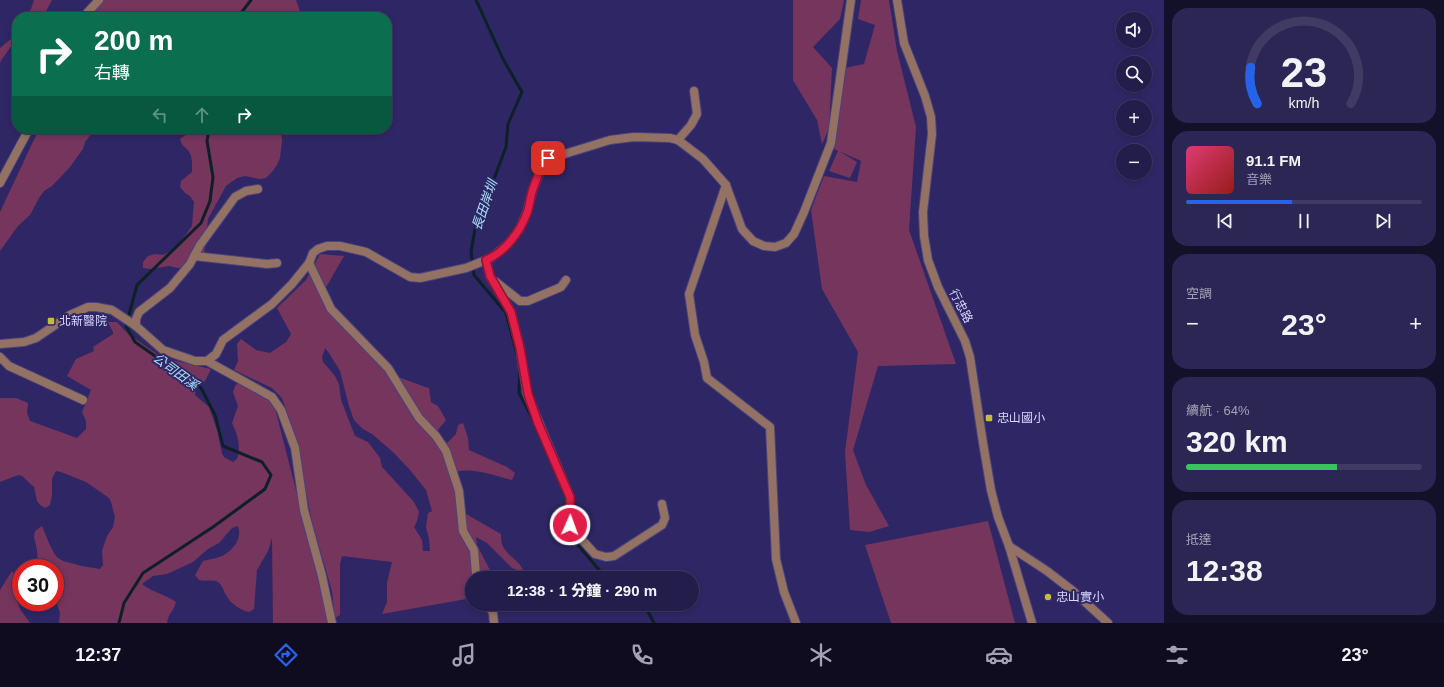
<!DOCTYPE html>
<html lang="zh-TW">
<head>
<meta charset="utf-8">
<style>
	body { margin:0; font-family:Helvetica,"Noto Sans TC",sans-serif; background:#2b2653; color:#f1f3f6; height:100vh; display:flex; flex-direction:column; font-size:15px; white-space:nowrap }
	* { box-sizing:border-box; margin:0 }
	p { font-size:13px; color:#a3a2b5 }
	.icon { flex:none; width:22px; height:22px; fill:none; stroke:currentColor; stroke-width:2; stroke-linecap:round; stroke-linejoin:round }
	.map { position:relative; flex:1; overflow:hidden }
	.sheet { display:flex; flex-direction:column; gap:8px; padding:8px; background:#13102a; width:280px }
	.sheet>* { flex:none }
	.top-card { position:absolute; left:12px; top:12px; width:380px; height:122px; border-radius:16px; box-shadow:0 2px 6px #0003,0 0 0 1px #403b64; background:#0b6e4f; color:#fff; overflow:hidden }
	.controls { position:absolute; left:1116px; top:12px; display:grid; gap:8px }
	.controls a { display:grid; place-items:center; width:36px; height:36px; border-radius:50%; background:#231d4c; box-shadow:0 2px 6px #0003,0 0 0 1px #403b64; font-size:20px }
	.speed { position:absolute; left:12px; top:559px; display:flex; gap:8px; font-size:20px; font-weight:700; text-align:center }
	.speed>* { display:grid; place-content:center; width:52px; height:52px; border-radius:50%; background:#231d4c; box-shadow:0 2px 6px #0003,0 0 0 1px #403b64; line-height:1 }
	.speed .limit { border:6px solid #d22; background:#fff; color:#111 }
	.pin { position:absolute; display:grid; place-items:center; width:34px; height:34px; color:#fff; margin:-17px; border-radius:8px; box-shadow:0 2px 6px #0006 }
	.me { position:absolute; width:44px; margin:-22px; rotate:2deg; stroke-linejoin:round; filter:drop-shadow(0 0 3px #0008) }
	.turn { display:flex; align-items:center; gap:14px; height:84px; padding:0 16px; font-size:18px }
	.turn .icon { width:52px; height:52px; stroke-width:2.5 }
	.turn b { display:block; font-size:28px; line-height:34px }
	.lanes { display:flex; align-items:center; height:38px; padding:0 16px; background:#0003; justify-content:center; gap:20px; direction:ltr }
	.lanes .off { opacity:.35 }
	.big { font-size:30px; font-weight:800; line-height:1.1 }
	.sheet .tile { flex:1; display:flex; flex-direction:column; justify-content:center; gap:6px; min-width:0; padding:0 14px; border-radius:16px; background:#2b2653 }
	.sheet .dial { align-items:center; gap:0 }
	.dial svg { height:104px; overflow:visible; fill:none; stroke:#403b64; stroke-width:7; stroke-linecap:round; text-anchor:middle }
	.dial text { fill:#f1f3f6; stroke:none }
	.song { display:flex; align-items:center; gap:12px }
	.cover { width:48px; height:48px; border-radius:6px; background:linear-gradient(135deg,hsl(340 70% 55%),hsl(0 70% 35%)) }
	.played { height:4px; border-radius:2px; background:linear-gradient(90deg,#2563eb 45%,#403b64 45%) }
	.keys { display:flex; justify-content:space-around; direction:ltr }
	.heat { display:flex; justify-content:space-between; align-items:center; font-size:22px; direction:ltr }
	.charge { height:6px; border-radius:3px; background:linear-gradient(90deg,#34c759 64%,#403b64 0) }
	.trip { position:absolute; left:465px; top:571px; width:234px; height:40px; border-radius:20px; background:#231d4c; box-shadow:0 2px 6px #0003,0 0 0 1px #403b64; font-weight:800; line-height:40px; text-align:center }
	.dock { display:flex; height:64px; justify-content:space-around; align-items:center; background:#0e0c1e; color:#a3a2b5 }
	.dock .icon { width:28px; height:28px }
	.dock .current { color:#2563eb }
	.dock b { font-size:18px; color:#f1f3f6 }
	main { display:flex; flex:1; min-height:0 }
	.map>svg:first-child { display:block }
	.green { fill:#76355c; fill-rule:evenodd }
	.lines { fill:none; stroke-linecap:round; stroke-linejoin:round }
	.stream { stroke:#0e2027; stroke-width:3 }
	.minor-casing { stroke:#4a437e; stroke-width:10 }
	.tertiary-casing { stroke:#4a437e; stroke-width:10 }
	.minor { stroke:#937263; stroke-width:8 }
	.tertiary { stroke:#937263; stroke-width:8 }
	.route-casing { stroke:#92132f; stroke-width:10 }
	.route { stroke:#e11d48; stroke-width:7 }
	.poi-dot { fill:#c5bc3d; stroke:#2f2765; stroke-width:1.5 }
	.labels { text-anchor:middle; stroke-width:4; stroke-linejoin:round; paint-order:stroke }
	.street-label { font-size:12px; fill:#d8d8ff; stroke:#2f2765 }
	.poi-label { font-size:12px; fill:#d8d8ff; stroke:#2f2765; text-anchor:start }
	.water-label { font-size:13px; font-style:italic; fill:#a8e1f8; stroke:#2f2765 }
</style>
</head>
<body>
<main>
<div class="map">
<svg width="1164" height="623" viewBox="0 0 1164 623">
	<rect width="100%" height="100%" fill="#2f2765"/>
	<!-- green -->
	<g class="green">
		<polygon points="34,0 52,0 43,17 26,17 31,9"/>
		<polygon points="94,0 296,0 302,17 98,17 98,15 94,10"/>
		<polygon points="793,0 844,0 840,19 813,47 832,68 829,128 822,144 817,120 793,80"/>
		<polygon points="861,0 889,0 897,51 916,127 909,230 956,364 878,366 853,450 866,485 889,526 869,532 850,530 845,452 858,352 822,289 811,210 824,176 857,182 861,161 839,151 857,162 850,178 829,171 838,151 833,148 845,68 864,64 875,25 858,19"/>
		<polygon points="17,34 17,38 2,59 0,63 0,48"/>
		<polygon points="39,129 95,129 85,142 83,149 70,167 52,186 44,191 39,198 30,215 18,226 0,251 0,212"/>
		<path d="M194,129H281L282,141L280,158L277,165L272,172L266,178L259,179L245,176L237,178L226,186L208,219L204,255L186,267L178,268L169,266L151,269L143,268V262L148,256L155,254L163,255L176,248L192,226L194,202L190,196L185,193L180,187L181,181L192,172C192,164 193,155 187,149C183,146 182,145 180,139Z"/>
		<path d="M320,254L344,256L325,289L330,301L385,359L398,377L428,388L429,387L431,402L438,406L446,420L438,430L440,437L447,443L456,434L458,425L463,423L468,438L469,450L507,467L515,473L512,480C496,476 472,467 456,472L466,514L501,534C501,537 501,541 502,544C506,556 521,560 524,573L512,568L487,543L476,537L477,545L494,578H472V598L382,614L387,602V583L392,562L342,556L340,564V615L335,618L332,591L312,522L295,436L282,398L272,388L234,370L238,361L237,344L241,339L256,350L270,353L286,342L291,334L277,308L306,280ZM325,348L329,353L340,371L349,406L354,420L363,429L372,434L394,453L410,470L426,490L432,511L428,513L426,527L429,539L430,551H423L422,540L414,527L417,521L419,512L414,502L382,467L380,458L368,442L355,436L341,400L339,384L335,376L323,362L322,357Z"/>
		<path d="M108,322H117L128,334L163,358L211,369L205,381L196,387L195,395L209,407L217,430L222,453L224,457L233,462L237,459C241,447 238,435 232,423L238,406L233,392L235,386L239,382L270,395L274,404L314,561L328,623H273L272,538L268,551L257,570L254,609L249,612C240,610 231,604 226,595C224,591 222,585 218,582C213,579 205,582 199,580L195,575L203,561C210,559 218,558 224,555C235,548 242,538 238,526L232,528L219,543L208,549L193,562L167,574L153,576L142,584C151,592 165,594 176,602C174,611 168,614 167,623H59L60,613L55,597V568H38L37,550L34,537L35,531L42,526L49,543L55,555L58,558L63,561L82,566L100,569L103,565L102,551L107,536L113,527L115,517L111,502L109,498L86,482L61,472L56,471L52,479V495L50,505L45,508L40,505L37,501L34,487L22,476L18,475L0,482V398H16L28,403L27,413L30,421L77,438L86,429V421L82,412L91,390L67,376L76,359L94,351L93,347L113,334V332Z"/>
		<polygon points="988,521 1015,623 891,623 865,545"/>
		<polygon points="12,571 15,575 12,581 14,592 20,609 30,623 0,623 0,590"/>
	</g>
	<g class="lines">
		<!-- stream -->
		<g class="stream">
			<polyline points="476,0 503,59 522,92 508,124 506,147 486,200 477,218 471,251 474,275 506,313 517,354"/>
			<polyline points="238,17 251,0"/>
			<polyline points="520,367 519,393 535,423"/>
			<polyline points="566,504 565,530 606,578"/>
			<polyline points="644,604 654,623"/>
			<polyline points="119,623 124,603 143,573 213,527 265,489 271,475 262,462 223,446 215,415 201,388 135,342 126,326 137,285 201,223 210,201 213,177 207,141 209,129"/>
		</g>
		<defs>
			<g id="minor">
				<polyline points="86,17 87,13 99,0"/>
				<polyline points="678,140 691,125 697,114 694,91"/>
				<polyline points="0,183 29,129"/>
				<polyline points="726,185 689,294 695,335 704,362 707,378 770,427 776,559 784,592 796,623"/>
				<polyline points="194,256 267,264 277,263"/>
				<polyline points="486,260 490,276 511,312 520,348 527,394 570,497 570,525 574,531 595,554 606,557 614,556 662,525 665,518 662,504"/>
				<polyline points="309,263 331,309 388,368 419,418 436,436 446,451 459,491 463,531 474,550 476,574 477,578"/>
				<polyline points="496,282 520,301 528,301 561,287 566,280"/>
				<polyline points="136,326 136,319 139,312 170,288 190,264 200,245 235,197 246,191 258,189"/>
				<polyline points="0,344 24,342 36,338 70,315 88,307 96,307 112,310 136,326 163,350 195,361 207,361 216,354 223,340 272,304 292,284 309,263 313,253 318,249 327,246 340,246 366,252 410,277 420,278 466,268 491,258 508,244 519,230 527,212 533,189 545,160 610,140 634,137 670,138 678,140 703,159 726,185 742,229 753,241 764,246 775,247 786,243 794,234 804,212 831,143 851,0"/>
				<polyline points="0,357 9,366 83,400"/>
				<polyline points="207,361 272,397 281,410 295,448 304,510 322,576 332,623"/>
				<polyline points="1009,546 1047,571 1073,591 1108,623"/>
				<polyline points="488,604 493,613 494,623"/>
			</g>
			<polyline id="tertiary" points="897,0 904,43 925,96 931,117 932,134 923,212 924,236 928,260 938,287 965,341 970,357 983,443 991,490 998,517 1009,546 1032,623"/>
		</defs>
		<!-- minor casing -->
		<use href="#minor" class="minor-casing"/>
		<!-- tertiary casing -->
		<use href="#tertiary" class="tertiary-casing"/>
		<!-- minor -->
		<use href="#minor" class="minor"/>
		<!-- tertiary -->
		<use href="#tertiary" class="tertiary"/>
	</g>
	<g class="lines">
		<defs>
			<path id="route" d="M548,158L545,160L543,163C540,171 536,180 533,189C530,197 530,205 527,213C520,232 505,252 486,260L490,276L511,312L520,348L528,394L538,423L570,497V525"/>
		</defs>
		<!-- route casing -->
		<use href="#route" class="route-casing"/>
		<!-- route -->
		<use href="#route" class="route"/>
	</g>
	<!-- markers -->
	<g class="poi-dot">
		<rect x="47" y="317" width="8" height="8" rx="2"/>
		<rect x="985" y="414" width="8" height="8" rx="2"/>
		<circle cx="1048" cy="597" r="4"/>
	</g>
	<g class="labels">
		<!-- street labels -->
		<g class="street-label">
			<text transform="translate(961 306) rotate(63)" y="4">行忠路</text>
		</g>
		<!-- poi labels -->
		<g class="poi-label">
			<text x="59" y="325">北新醫院</text>
			<text x="997" y="422">忠山國小</text>
			<text x="1056" y="601">忠山實小</text>
		</g>
		<!-- water labels -->
		<g class="water-label">
			<text transform="translate(484 205) rotate(-71)" y="5">長田岸圳</text>
			<text transform="translate(176 371) rotate(36)" y="5">公司田溪</text>
		</g>
	</g>
</svg>
<div class="controls">
<a><svg class="icon" aria-label="sound" viewBox="0 0 24 24"><path d="M4 9h4l5-4v14l-5-4H4zM17 9q2 3 0 6"/></svg></a>
<a><svg class="icon" aria-label="search" viewBox="0 0 24 24"><circle cx="10" cy="10" r="6"/><path d="M15 15l6 6"/></svg></a>
<a>+</a>
<a>−</a>
</div>
<div class="speed"><div class="limit">30</div></div>
<div class="pin" style="left:548px;top:158px;background:#d93025"><svg class="icon" aria-label="arrive" viewBox="0 0 24 24"><path d="M6 21V4h12l-3 4 3 4H6"/></svg></div>
<svg class="me" style="left:570px;top:525px" viewBox="-20 -20 40 40"><circle r="17" fill="#e11d48" stroke="#fff" stroke-width="3"/><path d="M0-11L8 9 0 5-8 9z" fill="#fff"/></svg>
<div class="trip">12:38 · 1 分鐘 · 290 m</div>
<div class="top-card">
<div class="turn"><svg class="icon" aria-label="right" viewBox="0 0 24 24"><path d="M7 20v-9h11M14 6l5 5-5 5"/></svg><div><b>200 m</b>右轉</div></div>
<div class="lanes"><svg class="icon off" aria-label="left" viewBox="0 0 24 24"><path d="M17 20v-9H6M10 6l-5 5 5 5"/></svg><svg class="icon off" aria-label="ahead" viewBox="0 0 24 24"><path d="M12 20V5M6 11l6-6 6 6"/></svg><svg class="icon" aria-label="right" viewBox="0 0 24 24"><path d="M7 20v-9h11M14 6l5 5-5 5"/></svg></div>
</div>
</div>
<section class="sheet">
<div class="tile dial"><svg viewBox="0 0 100 80">
<path d="M14 69A42 42 0 1 1 86 69"/>
<path d="M14 69A42 42 0 0 1 9 41" stroke="#2563eb"/>
<text x="50" y="56" font-size="32" font-weight="700">23</text>
<text x="50" y="72" font-size="11">km/h</text>
</svg></div>
<div class="tile">
<div class="song"><i class="cover"></i><div><b>91.1 FM</b><p>音樂</p></div></div>
<div class="played"></div>
<div class="keys"><svg class="icon" aria-label="previous" viewBox="0 0 24 24"><path d="M18 5L8 12l10 7zM5 5v14"/></svg><svg class="icon" aria-label="pause" viewBox="0 0 24 24"><path d="M8 5v14M16 5v14"/></svg><svg class="icon" aria-label="next" viewBox="0 0 24 24"><path d="M6 5l10 7-10 7zM19 5v14"/></svg></div>
</div>
<div class="tile"><p>空調</p>
<div class="heat"><a>−</a><b class="big">23°</b><a>+</a></div>
</div>
<div class="tile"><p>續航 · 64%</p><b class="big">320 km</b><div class="charge"></div></div>
<div class="tile"><p>抵達</p><b class="big">12:38</b></div>
</section>
</main>
<nav class="dock">
<b>12:37</b>
<svg class="icon current" aria-label="directions" viewBox="0 0 24 24"><path d="M12 3l9 9-9 9-9-9zM9 14v-3h6M13 9l2 2-2 2"/></svg>
<svg class="icon" aria-label="music" viewBox="0 0 24 24"><path d="M9 18V5l10-2v13"/><circle cx="6" cy="18" r="3"/><circle cx="16" cy="16" r="3"/></svg>
<svg class="icon" aria-label="phone" viewBox="0 0 24 24"><path d="M5 4h4l2 5-3 2q2 4 5 5l2-3 5 2v4C11 20 4 13 5 4z"/></svg>
<svg class="icon" aria-label="climate" viewBox="0 0 24 24"><path d="M12 3v18M4 7l16 10M4 17L20 7"/></svg>
<svg class="icon" aria-label="car" viewBox="0 0 24 24"><path d="M5 17H2v-5l4-1 3-4h7l3 4 3 1v5h-3M9 17h6M6 11h13"/><circle cx="7" cy="17" r="2"/><circle cx="17" cy="17" r="2"/></svg>
<svg class="icon" aria-label="filters" viewBox="0 0 24 24"><path d="M4 7h16M4 17h16"/><circle cx="9" cy="7" r="2"/><circle cx="15" cy="17" r="2"/></svg>
<b>23°</b>
</nav>
</body>
</html>
